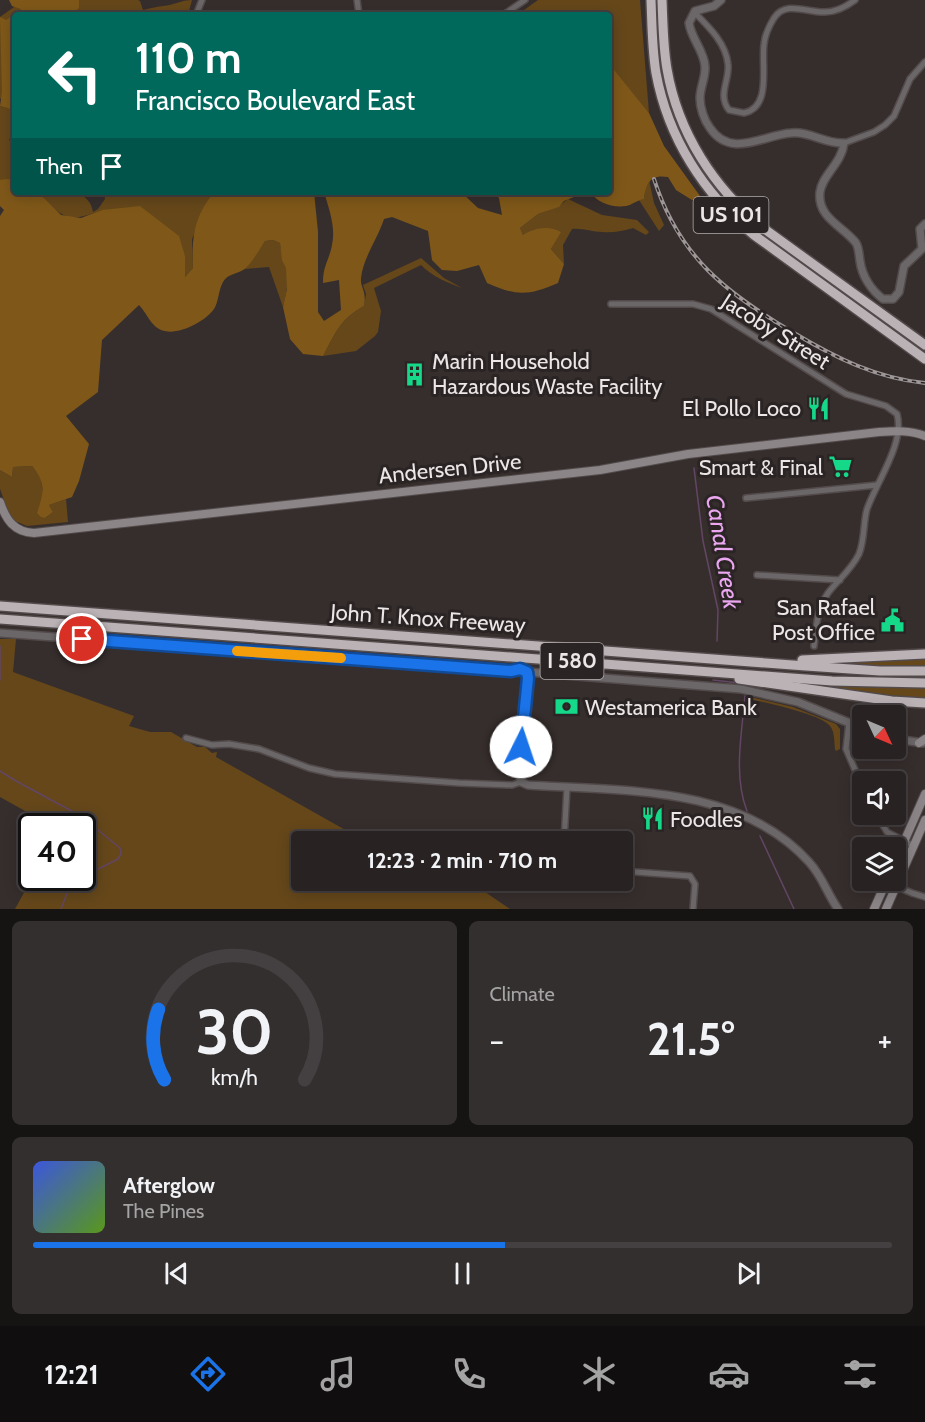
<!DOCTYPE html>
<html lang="en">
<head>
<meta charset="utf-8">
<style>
	body { margin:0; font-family:Cabin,sans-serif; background:#342f2f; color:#f1f3f6; height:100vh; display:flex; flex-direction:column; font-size:22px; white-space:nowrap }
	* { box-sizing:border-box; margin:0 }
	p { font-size:20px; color:#a5a4a5 }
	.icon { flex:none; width:33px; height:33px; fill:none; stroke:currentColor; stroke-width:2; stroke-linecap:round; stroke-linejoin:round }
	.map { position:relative; height:909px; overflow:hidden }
	.drawer { display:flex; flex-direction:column; gap:12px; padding:12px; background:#161313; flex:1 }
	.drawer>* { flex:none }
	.guide { position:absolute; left:12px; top:12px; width:600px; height:183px; border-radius:6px; box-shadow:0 3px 15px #0003,0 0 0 2px #443f40; background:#00695c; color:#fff; overflow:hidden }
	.needle { width:39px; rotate:134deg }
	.fabs { position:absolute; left:852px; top:705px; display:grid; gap:12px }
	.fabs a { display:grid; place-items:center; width:54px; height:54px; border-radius:6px; background:#282222; box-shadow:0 3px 15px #0003,0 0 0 2px #443f40; font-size:30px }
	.speed { position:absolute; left:18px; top:813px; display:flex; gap:12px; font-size:30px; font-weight:700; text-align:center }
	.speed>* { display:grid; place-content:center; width:78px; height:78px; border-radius:50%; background:#282222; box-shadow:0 3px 15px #0003,0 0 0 2px #443f40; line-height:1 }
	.speed .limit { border:3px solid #111; border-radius:9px; background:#fff; color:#111 }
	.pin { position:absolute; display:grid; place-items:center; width:51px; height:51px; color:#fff; margin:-26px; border:3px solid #fff; border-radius:50%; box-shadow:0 2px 6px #0007 }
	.me { position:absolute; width:66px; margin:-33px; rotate:4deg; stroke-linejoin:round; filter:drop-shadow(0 0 4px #0008) }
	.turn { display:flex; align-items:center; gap:21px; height:126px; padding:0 24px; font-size:27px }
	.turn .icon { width:78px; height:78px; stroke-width:2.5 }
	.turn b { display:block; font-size:42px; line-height:51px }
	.then { display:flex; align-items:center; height:57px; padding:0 24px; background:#0003; gap:12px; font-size:22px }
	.big { font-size:45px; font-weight:800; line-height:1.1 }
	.drawer .widget { flex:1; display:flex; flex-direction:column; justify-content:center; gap:9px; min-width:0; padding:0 21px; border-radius:9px; background:#342f2f }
	.drawer .dial { align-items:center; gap:0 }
	.dial svg { height:156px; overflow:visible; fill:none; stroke:#443f40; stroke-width:7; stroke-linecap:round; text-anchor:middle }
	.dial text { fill:#f1f3f6; stroke:none }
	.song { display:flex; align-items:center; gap:18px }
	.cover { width:72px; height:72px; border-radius:9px; background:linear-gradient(135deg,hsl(230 70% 55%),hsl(90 70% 35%)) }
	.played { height:6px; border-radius:3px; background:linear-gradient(90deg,#1a73e8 55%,#443f40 55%) }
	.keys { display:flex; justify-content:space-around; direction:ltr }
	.heat { display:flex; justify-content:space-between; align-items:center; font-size:33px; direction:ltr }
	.drawer .tiles { flex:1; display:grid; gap:12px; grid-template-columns:1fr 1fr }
	.widget:last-child { grid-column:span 2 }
	.trip { position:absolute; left:291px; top:831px; width:342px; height:60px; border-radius:6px; background:#282222; box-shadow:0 3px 15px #0003,0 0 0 2px #443f40; font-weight:800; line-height:60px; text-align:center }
	.dock { display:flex; height:96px; justify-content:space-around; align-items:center; background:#100e0e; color:#a5a4a5 }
	.dock .icon { width:42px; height:42px }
	.dock .active { color:#1a73e8 }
	.dock b { font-size:27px; color:#f1f3f6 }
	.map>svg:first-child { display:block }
	.green { fill:#65471a }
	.forest { fill:#7f5819 }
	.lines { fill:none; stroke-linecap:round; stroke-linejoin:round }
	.stream { stroke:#634664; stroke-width:1.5 }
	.minor-casing { stroke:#534b4b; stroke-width:8 }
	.tertiary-casing { stroke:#534b4b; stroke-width:10 }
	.secondary-casing { stroke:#534b4b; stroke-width:10 }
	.motorway-casing { stroke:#534b4b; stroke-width:12 }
	.minor { stroke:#6b6768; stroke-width:5 }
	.tertiary { stroke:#6b6768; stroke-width:7 }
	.secondary { stroke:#8b8588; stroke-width:8 }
	.motorway { stroke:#bbb2b6; stroke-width:9 }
	.rail-casing { stroke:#9d9696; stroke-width:4 }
	.rail { stroke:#2b2424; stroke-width:1.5; stroke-dasharray:4.5; stroke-linecap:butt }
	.route-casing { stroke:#114b97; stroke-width:15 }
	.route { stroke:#1a73e8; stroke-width:10 }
	.slow { stroke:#f59e0b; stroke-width:10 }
	.labels { text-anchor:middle; stroke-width:6; stroke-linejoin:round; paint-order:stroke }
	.shield { fill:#2b2424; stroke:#b2acac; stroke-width:1.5 }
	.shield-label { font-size:21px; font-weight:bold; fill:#ece6e6 }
	.street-label { font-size:22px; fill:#ece6e6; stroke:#2b2424 }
	.poi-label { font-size:22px; fill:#ece6e6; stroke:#2b2424; text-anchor:start }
	.water-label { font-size:24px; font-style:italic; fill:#eaa7f0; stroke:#2b2424 }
</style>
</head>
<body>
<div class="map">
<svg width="925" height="909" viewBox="0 0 925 909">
	<rect width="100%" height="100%" fill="#362e2d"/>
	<!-- green -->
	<g class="green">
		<path d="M24,0H138L140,1L143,10C150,8 156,7 163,6C174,5 181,0 192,0L188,15H15V128L9,140L15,144V180H0V106L8,108L0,98V17Z"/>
		<polygon points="538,0 640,0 649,113 610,66 609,66 609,15 517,15"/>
		<polygon points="649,180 654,203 664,225 659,231 639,200 644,198 646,186"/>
		<path d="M38,192C59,192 89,186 93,212L98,209L105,199L104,192H224L211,196L192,239L193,268L184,278L185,256L102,210C66,224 63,218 38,192Z"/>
		<path d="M568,199L602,215L637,220L649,232L646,235L633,228C623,231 613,233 602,232C592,232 583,228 572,229L563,245L564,264L551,249L560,232L523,235L520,228L538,214L558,207Z"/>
		<path d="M273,240L280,243C281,252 283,258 286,267C290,279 286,295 283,307L269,267L245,269L265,241Z"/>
		<path d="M421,258L444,278L462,288C446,282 433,277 421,265L374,288L381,311L378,332L375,336L356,351L323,356C336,332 340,319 364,306L366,294L363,285Z"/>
		<polygon points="32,466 41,477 45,518 53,512 49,505 66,499 68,522 27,526 15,521 10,516 0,489 0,470 12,477 13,467"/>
		<polygon points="0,639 16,639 13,672 134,716 129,726 150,732 171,732 197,747 205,747 212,753 217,752 216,757 365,841 302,842 302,880 469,881 510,909 15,909 32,878 82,878 82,826 52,826 0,797"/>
		<polygon points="925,656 925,666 884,667 838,663 838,661"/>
		<polygon points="806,683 880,688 925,688 925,700 905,699 806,687"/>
		<path d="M746,696L793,707L836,724L840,729V749L836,751L835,749C834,742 835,732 830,726C821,714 762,702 745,698Z"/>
	</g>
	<!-- forest -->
	<g class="forest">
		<polygon points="9,0 79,0 79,8 71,15 20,15 21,9 12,6"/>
		<polygon points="15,14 18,15 15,15 15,62 10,64 12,68 10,72 15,75 15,110 0,106 2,92 0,17 6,20"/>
		<path d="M610,65L649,113L664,146L700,196L692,200L676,190L668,177C650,174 646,183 644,199C637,200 632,205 626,206C612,208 598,203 590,192H609Z"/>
		<path d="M6,179L15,180V192H38L61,215L81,218L102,210L140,206L179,236L185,256V277L193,268C192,240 193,220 211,196L224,192H314L318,232V312L324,321L341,310L339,280L323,283C323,265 329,261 332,245C336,227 329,209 324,192H461L478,208L502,215L499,198L493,192H586L564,201L559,207L538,214L520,228L523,235C534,228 549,225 561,232L551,249L564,264L558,283C528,296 516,296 487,283L479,265L457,271L442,270L432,260L428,231L392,217L384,219C378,238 363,258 361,278C360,288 367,290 364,306C340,319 336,332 323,356L303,354L290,339L283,307L287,289L286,268L282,260L280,243L273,240L265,241C259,250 253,261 246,268C239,274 228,273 223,282C218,291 219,301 214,309C204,323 171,340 156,327C149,321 145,311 139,305L102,340L98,392L66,416L89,444L79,481L72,497L49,505L53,512L45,518L41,517L37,513C44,493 46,482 32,466L13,467L12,477L0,470V216L4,210L0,206V180Z"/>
	</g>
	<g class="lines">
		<!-- stream -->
		<g class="stream">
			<polyline points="694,468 703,541 718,610 717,641"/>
			<polyline points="0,646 0,680"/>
			<polyline points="713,680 739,683"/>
			<path d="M745,696C742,733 733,775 747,811"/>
			<polyline points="0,771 16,781 81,816 120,848 121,854 118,859 82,877"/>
			<polyline points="760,836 794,909"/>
			<polyline points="61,909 68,891 81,878"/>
		</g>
		<defs>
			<g id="minor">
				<polyline points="357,0 359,15"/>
				<path d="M694,12C708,26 726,43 728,64C730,80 717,95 729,110L744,113C772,107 761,66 764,44C765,35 769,26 774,18C786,0 808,13 825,12C836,12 847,6 855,0"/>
				<polyline points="196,15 202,0"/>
				<polyline points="503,15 525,0"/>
				<polyline points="844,143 874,132 885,125 894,116 910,79 925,62"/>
				<path d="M611,304H693L711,309L846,394L886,406L897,414C905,443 877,481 867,509C863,523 865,539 859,554C851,570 839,579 828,593C817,609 816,627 814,646"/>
				<polyline points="746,498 877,485"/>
				<polyline points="757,575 840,580"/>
				<polyline points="849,722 846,749 862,786"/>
				<polyline points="186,738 212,745 229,744 259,749 309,768 335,774 459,783 512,785 521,782"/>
				<polyline points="876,814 887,832 914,846"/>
				<polyline points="564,842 567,787"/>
				<polyline points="622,871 690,876 695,884 693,909"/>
				<polyline points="886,882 912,893 925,897"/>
			</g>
			<g id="tertiary">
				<path d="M721,0L714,6L695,11L689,23C691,38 704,51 705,66C706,77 700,87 700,98C700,108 704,120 710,128C731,159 763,135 791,133C810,131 825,144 844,143C842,163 822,175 820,192C817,218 843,226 856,243C859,248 859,255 860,261C862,276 871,290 883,299H893L899,292L904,266L922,249L920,229L925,224"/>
				<polyline points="0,633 511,671 520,669 527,672 741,689 798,702 862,728"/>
				<path d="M527,672L528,680L526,685L519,776L521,782L528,785C623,791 740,785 809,862C822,876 827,893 838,909"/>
				<polyline points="896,739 923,743"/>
			</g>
			<g id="secondary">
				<path d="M0,502C6,520 14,532 34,533L600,470L688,454L879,432C894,431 911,430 925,436"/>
				<polyline points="919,743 925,739"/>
				<polyline points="896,860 925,794"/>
				<polyline points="874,909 887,880"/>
				<polyline points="886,909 925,820"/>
			</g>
			<g id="motorway">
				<path d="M651,0C652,24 652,49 656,73C668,138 704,194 754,235L925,359"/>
				<path d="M662,0C663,23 663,46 667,69C678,133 714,188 763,228L925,345"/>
				<polyline points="0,606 806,666 880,671 925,671"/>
				<polyline points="0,619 832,681 925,683"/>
				<polyline points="802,660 925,654"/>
				<polyline points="739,679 892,701 925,703"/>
			</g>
		</defs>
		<!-- minor casing -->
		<use href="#minor" class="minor-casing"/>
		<!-- tertiary casing -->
		<use href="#tertiary" class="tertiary-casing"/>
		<!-- secondary casing -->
		<use href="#secondary" class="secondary-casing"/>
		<!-- motorway casing -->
		<use href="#motorway" class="motorway-casing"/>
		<!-- minor -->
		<use href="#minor" class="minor"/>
		<!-- tertiary -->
		<use href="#tertiary" class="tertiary"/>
		<!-- secondary -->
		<use href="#secondary" class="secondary"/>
		<!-- motorway -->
		<use href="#motorway" class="motorway"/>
		<defs>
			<path id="rail" d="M654,179C679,257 726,293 794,333C836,358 876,378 925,383"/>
		</defs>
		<!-- rail casing -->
		<use href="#rail" class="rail-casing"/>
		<!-- rail -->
		<use href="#rail" class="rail"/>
	</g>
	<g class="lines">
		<defs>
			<polyline id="route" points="82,639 511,671 520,669 527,672 528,678 521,747"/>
		</defs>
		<!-- route casing -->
		<use href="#route" class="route-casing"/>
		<!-- route -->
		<use href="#route" class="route"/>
		<!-- slow -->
		<polyline class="slow" points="237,651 341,658"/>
	</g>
	<!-- icons -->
	<defs>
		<symbol id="building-bare" viewBox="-9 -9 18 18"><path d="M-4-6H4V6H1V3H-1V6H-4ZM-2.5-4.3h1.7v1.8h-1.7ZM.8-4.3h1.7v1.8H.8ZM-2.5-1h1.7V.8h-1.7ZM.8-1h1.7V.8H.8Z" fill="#15d989" stroke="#2b2424" stroke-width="2.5" paint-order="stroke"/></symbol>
		<symbol id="restaurant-bare" viewBox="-9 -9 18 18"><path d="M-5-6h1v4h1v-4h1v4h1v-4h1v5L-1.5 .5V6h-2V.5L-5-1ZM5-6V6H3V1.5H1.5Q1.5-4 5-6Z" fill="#15d989" stroke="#2b2424" stroke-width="2.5" paint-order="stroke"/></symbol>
		<symbol id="supermarket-bare" viewBox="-9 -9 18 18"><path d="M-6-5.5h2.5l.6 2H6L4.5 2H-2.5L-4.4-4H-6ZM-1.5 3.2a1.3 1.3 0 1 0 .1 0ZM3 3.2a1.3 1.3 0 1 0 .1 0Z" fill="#15d989" stroke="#2b2424" stroke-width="2.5" paint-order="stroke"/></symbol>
		<symbol id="civic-bare" viewBox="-9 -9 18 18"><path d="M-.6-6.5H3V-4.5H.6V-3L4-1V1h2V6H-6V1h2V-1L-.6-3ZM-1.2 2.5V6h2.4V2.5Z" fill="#15d989" stroke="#2b2424" stroke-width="2.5" paint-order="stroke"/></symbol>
		<symbol id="bank-bare" viewBox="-9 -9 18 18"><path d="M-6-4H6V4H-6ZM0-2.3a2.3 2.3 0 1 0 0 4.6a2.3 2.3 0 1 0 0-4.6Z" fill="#15d989" stroke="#2b2424" stroke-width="2.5" paint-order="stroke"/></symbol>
	</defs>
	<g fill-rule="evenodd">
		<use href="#building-bare" x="398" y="358" width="33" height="33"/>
		<use href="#restaurant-bare" x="802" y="392" width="33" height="33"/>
		<use href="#supermarket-bare" x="824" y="450" width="33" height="33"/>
		<use href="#civic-bare" x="876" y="604" width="33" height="33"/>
		<use href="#bank-bare" x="550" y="690" width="33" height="33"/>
		<use href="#restaurant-bare" x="636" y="802" width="33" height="33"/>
	</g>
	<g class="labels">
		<!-- shield labels -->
		<g class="shield">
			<rect x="693.5" y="197" width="75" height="36" rx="4.5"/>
			<rect x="540.5" y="643" width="63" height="36" rx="4.5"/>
		</g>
		<g class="shield-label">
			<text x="731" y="222">US 101</text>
			<text x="572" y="668">I 580</text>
		</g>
		<!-- street labels -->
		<g class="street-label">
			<text transform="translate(776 331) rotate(32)" y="8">Jacoby Street</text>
			<text transform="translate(450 468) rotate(-6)" y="8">Andersen Drive</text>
			<text transform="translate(428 618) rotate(4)" y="8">John T. Knox Freeway</text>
		</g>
		<!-- poi labels -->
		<g class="poi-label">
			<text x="432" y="369">Marin Household<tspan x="432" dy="25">Hazardous Waste Facility</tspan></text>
			<text x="801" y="416" text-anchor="end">El Pollo Loco</text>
			<text x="823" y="475" text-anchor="end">Smart &amp; Final</text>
			<text x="875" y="615" text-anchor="end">San Rafael<tspan x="875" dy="25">Post Office</tspan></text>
			<text x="585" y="715">Westamerica Bank</text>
			<text x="670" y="827">Foodles</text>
		</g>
		<!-- water labels -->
		<g class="water-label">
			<text transform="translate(723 552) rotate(81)" y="8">Canal Creek</text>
		</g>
	</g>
</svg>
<div class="fabs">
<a><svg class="needle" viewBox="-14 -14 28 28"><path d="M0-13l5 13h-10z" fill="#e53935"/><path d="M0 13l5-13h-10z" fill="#a5a4a5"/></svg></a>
<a><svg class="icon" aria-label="sound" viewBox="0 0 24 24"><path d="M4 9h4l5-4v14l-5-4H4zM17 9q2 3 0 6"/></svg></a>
<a><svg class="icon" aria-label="layers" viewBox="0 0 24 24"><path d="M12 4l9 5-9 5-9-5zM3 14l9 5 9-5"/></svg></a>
</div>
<div class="speed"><div class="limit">40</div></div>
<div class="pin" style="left:82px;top:639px;background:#d93025"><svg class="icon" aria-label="arrive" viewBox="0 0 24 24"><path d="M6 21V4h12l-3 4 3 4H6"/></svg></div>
<svg class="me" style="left:521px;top:747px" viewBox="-20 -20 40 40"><circle r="19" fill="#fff"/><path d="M0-13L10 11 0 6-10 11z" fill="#1a73e8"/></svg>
<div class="trip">12:23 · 2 min · 710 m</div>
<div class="guide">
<div class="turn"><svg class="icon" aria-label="left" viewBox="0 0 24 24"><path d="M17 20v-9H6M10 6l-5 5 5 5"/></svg><div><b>110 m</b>Francisco Boulevard East</div></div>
<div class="then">Then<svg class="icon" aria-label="arrive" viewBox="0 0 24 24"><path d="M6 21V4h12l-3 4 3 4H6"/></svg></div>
</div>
</div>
<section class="drawer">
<div class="tiles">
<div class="widget dial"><svg viewBox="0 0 100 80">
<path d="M14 69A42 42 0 1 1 86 69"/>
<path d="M14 69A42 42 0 0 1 11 33" stroke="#1a73e8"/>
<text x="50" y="56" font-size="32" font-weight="700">30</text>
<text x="50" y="72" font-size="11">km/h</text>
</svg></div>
<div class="widget"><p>Climate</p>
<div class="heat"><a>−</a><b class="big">21.5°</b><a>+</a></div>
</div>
<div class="widget">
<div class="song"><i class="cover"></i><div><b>Afterglow</b><p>The Pines</p></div></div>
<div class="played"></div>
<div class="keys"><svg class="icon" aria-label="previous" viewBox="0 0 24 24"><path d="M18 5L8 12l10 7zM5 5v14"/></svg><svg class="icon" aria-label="pause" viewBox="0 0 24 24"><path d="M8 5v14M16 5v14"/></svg><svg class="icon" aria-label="next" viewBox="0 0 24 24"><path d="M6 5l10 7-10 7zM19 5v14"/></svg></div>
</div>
</div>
</section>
<nav class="dock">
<b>12:21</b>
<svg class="icon active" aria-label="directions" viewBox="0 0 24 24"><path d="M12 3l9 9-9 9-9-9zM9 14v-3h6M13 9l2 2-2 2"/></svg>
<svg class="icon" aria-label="music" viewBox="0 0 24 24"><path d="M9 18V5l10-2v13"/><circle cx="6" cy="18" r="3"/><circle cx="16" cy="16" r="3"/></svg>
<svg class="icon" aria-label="phone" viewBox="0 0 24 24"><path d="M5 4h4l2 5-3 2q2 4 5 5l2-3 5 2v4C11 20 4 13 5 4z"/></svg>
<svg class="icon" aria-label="climate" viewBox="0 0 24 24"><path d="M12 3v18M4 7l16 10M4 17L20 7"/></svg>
<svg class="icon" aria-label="car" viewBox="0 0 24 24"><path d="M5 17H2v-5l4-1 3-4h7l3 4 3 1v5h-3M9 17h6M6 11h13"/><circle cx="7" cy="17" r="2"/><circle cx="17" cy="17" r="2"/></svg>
<svg class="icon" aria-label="filters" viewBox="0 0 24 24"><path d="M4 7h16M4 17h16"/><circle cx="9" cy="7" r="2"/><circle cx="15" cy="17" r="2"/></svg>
</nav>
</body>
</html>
